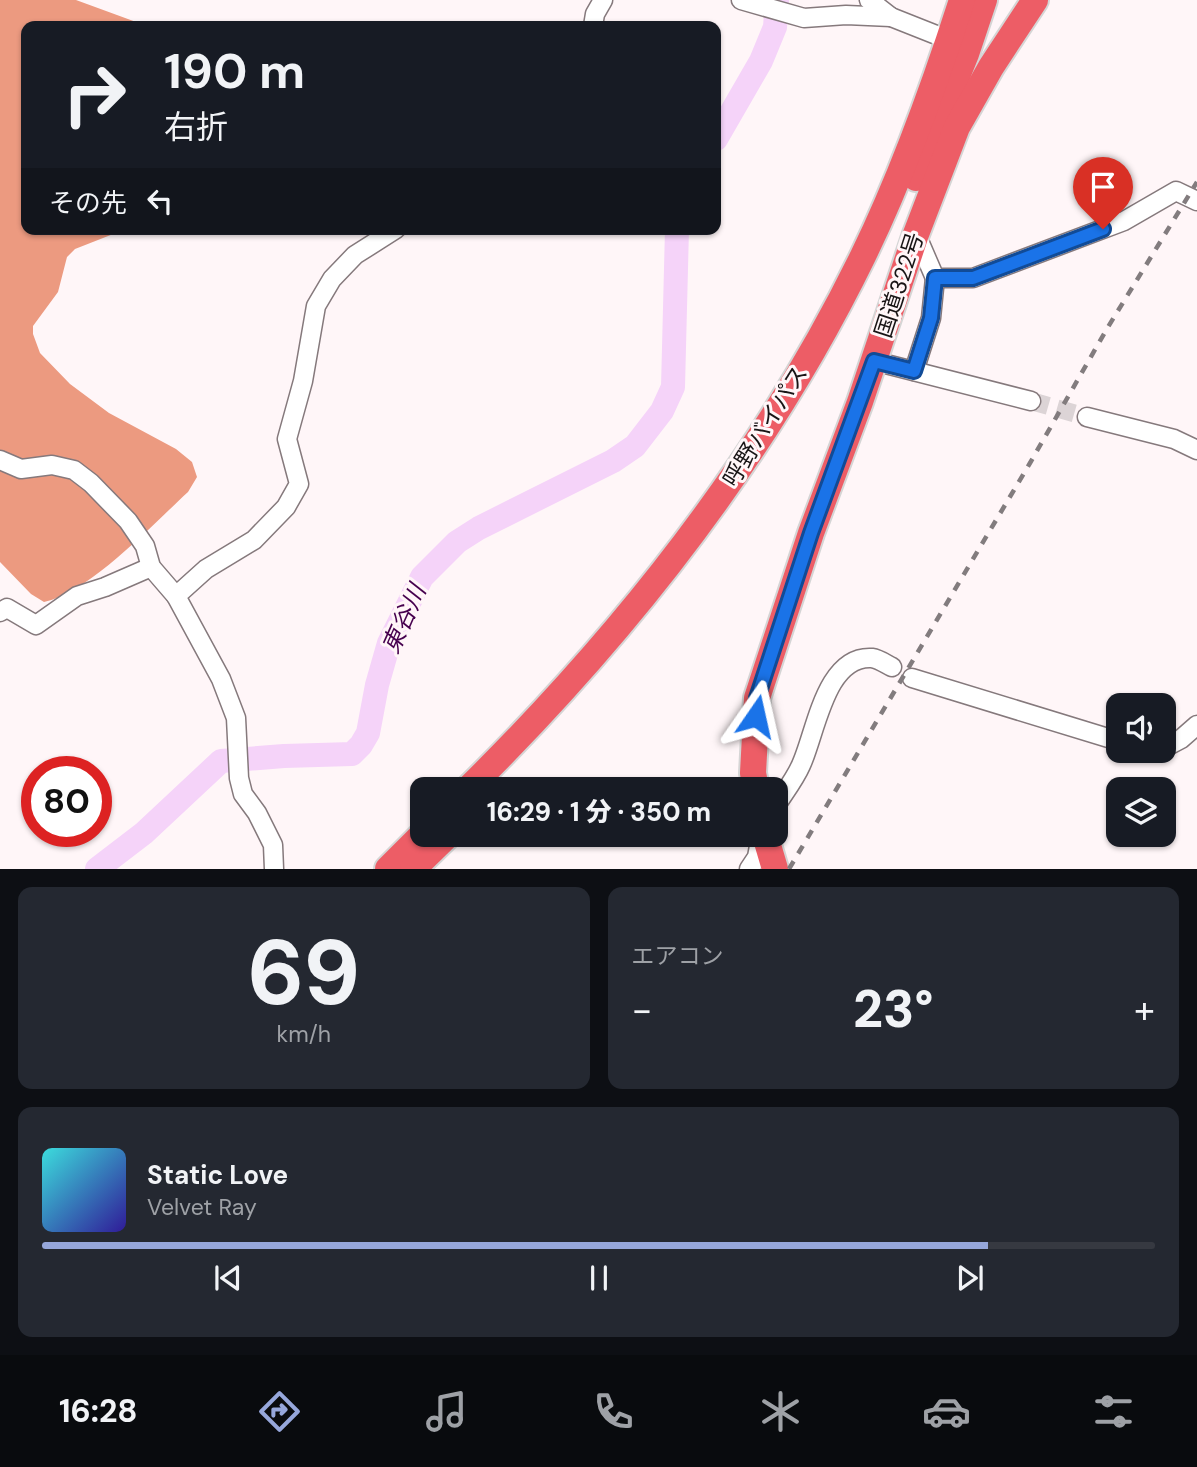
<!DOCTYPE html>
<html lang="ja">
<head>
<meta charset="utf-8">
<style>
	body { margin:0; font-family:"DM Sans","Noto Sans JP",sans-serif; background:#242831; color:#f1f3f6; height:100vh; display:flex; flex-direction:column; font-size:26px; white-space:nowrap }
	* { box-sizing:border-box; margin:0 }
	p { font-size:23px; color:#9ea1a6 }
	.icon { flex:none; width:38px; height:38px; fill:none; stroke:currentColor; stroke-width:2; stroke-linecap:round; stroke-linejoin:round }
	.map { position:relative; height:869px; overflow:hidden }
	.panel { display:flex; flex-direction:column; gap:18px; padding:18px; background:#0d0f14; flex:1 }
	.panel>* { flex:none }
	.hud { position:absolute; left:21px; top:21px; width:700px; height:214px; border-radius:14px; box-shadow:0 2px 5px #0004; background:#171b24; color:#f1f3f6; overflow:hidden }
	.controls { position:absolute; left:1106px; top:693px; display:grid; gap:14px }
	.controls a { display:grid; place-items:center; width:70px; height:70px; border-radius:14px; background:#171b24; box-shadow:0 2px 5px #0004; font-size:35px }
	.speed { position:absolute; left:21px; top:756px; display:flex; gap:14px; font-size:35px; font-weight:700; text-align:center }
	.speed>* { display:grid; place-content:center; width:91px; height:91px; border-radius:50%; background:#171b24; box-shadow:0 2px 5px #0004; line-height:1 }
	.speed .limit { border:10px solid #d22; background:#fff; color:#111 }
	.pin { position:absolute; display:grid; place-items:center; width:60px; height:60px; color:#fff; margin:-72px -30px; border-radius:50% 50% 50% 0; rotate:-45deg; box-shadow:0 0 7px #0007 }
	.pin .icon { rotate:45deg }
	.me { position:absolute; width:77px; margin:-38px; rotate:11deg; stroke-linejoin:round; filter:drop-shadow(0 0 5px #0008) }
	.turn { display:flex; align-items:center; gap:24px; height:147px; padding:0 28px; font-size:32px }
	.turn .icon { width:91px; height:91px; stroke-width:2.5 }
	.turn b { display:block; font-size:49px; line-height:60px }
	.then { display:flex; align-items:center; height:66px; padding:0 28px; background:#0003; gap:14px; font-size:26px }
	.big { font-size:52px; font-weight:800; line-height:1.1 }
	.panel .card { flex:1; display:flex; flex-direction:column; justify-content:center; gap:10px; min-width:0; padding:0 24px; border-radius:14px; background:#242831 }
	.panel .dial { align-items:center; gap:0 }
	.dial b { font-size:91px; line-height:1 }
	.song { display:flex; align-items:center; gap:21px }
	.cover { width:84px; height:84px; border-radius:10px; background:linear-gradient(135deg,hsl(180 70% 55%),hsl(250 70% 35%)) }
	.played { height:7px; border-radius:4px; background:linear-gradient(90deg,#96a7db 85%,#363941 85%) }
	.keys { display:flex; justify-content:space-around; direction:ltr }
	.heat { display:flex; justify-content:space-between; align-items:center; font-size:38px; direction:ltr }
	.panel .tiles { flex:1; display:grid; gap:18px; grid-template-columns:1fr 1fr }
	.card:last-child { grid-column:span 2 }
	.trip { position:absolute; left:410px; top:777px; width:378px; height:70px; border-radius:14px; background:#171b24; box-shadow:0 2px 5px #0004; font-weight:800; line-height:70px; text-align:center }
	.tab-bar { display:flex; height:112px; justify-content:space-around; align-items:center; background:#090b0e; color:#9ea1a6 }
	.tab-bar .icon { width:49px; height:49px }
	.tab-bar .active { color:#96a7db }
	.tab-bar b { font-size:32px; color:#f1f3f6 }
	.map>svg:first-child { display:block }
	.forest { fill:#ec9a80 }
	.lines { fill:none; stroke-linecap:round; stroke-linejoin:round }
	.river { stroke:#f5d3f9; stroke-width:24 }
	.minor-tunnel { stroke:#dcd4d6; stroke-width:18; stroke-dasharray:18 9; stroke-linecap:butt }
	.minor-casing { stroke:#85797c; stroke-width:21 }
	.highway-casing { stroke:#d5d5d5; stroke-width:30 }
	.minor { stroke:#fff; stroke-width:18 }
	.highway { stroke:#ed5d66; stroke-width:26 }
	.rail { stroke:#827c7e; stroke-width:4.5; stroke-dasharray:9 9; stroke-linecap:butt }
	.route-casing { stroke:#114b97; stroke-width:18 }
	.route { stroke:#1a73e8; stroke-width:12 }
	.labels { text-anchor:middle; stroke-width:6; stroke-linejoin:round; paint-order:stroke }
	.street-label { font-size:23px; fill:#181415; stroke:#fff6f8 }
	.water-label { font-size:24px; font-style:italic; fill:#46004e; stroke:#fff6f8 }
</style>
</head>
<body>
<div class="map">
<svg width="1197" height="869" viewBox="0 0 1197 869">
	<rect width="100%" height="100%" fill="#fff6f8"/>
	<!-- forest -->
	<path class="forest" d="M0,0H76L147,26H26V229H126L75,249L67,257L58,292L33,326V334L40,353L70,384L109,413L176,449L192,462L197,477L188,492C152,525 90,592 44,602L31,594L0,562Z"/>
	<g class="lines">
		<!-- river -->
		<g class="river">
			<polyline points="716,139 761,61 775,27 777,0"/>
			<polyline points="97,869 144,833 221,761 284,756 352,754 361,745 368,733 377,685 389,643 422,577 457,542 479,528 613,461 635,446 662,411 673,387 677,229"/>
		</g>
		<!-- minor-tunnel -->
		<polyline class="minor-tunnel" points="1031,401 1087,417"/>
		<defs>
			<g id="minor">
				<polyline points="741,0 804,18 846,15 891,17"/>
				<polyline points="869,0 891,17 949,40 956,45"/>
				<polyline points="593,26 595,14 603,0"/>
				<polyline points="916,234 935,278 973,278 1124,221 1176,191 1197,201"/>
				<polyline points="874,361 1031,401"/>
				<polyline points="914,371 931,318 935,278"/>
				<polyline points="1087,417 1174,439 1197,450"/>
				<polyline points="0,460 21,469 52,465 74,470 91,483 128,521 145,546 151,567 176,596"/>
				<polyline points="0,612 7,608 36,625 77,596 105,587 151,567"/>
				<polyline points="912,678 1118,741"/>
				<polyline points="1164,748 1181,739 1197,725"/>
				<path d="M775,807C784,793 795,779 801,765C816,733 825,655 872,658C879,659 886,664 892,667"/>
				<polyline points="274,869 273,845 257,813 243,794 239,778 236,718 221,679 176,596 206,569 254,540 286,507 299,484 287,439 303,381 316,306 332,279 355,255 396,229"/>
				<polyline points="749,869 757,857 761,835"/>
			</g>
			<g id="highway">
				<polyline points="916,178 966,54 984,0"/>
				<path d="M468,789C626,633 765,457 863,256C903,174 934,87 962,0"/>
				<polyline points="756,789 753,773 757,698 811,533 860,402 916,234 957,127 991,67 1035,0"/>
				<polyline points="765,835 775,869"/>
				<polyline points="388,869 422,835"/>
				<polyline points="413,869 448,835"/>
			</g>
		</defs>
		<!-- minor casing -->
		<use href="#minor" class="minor-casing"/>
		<!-- highway casing -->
		<use href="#highway" class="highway-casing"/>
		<!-- minor -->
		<use href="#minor" class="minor"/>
		<!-- highway -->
		<use href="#highway" class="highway"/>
		<!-- rail -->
		<polyline class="rail" points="789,869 1030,463 1108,327 1197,182"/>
	</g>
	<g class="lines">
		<defs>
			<polyline id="route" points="756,716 757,698 811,533 874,361 914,371 931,318 935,278 973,278 1103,229"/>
		</defs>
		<!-- route casing -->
		<use href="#route" class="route-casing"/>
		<!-- route -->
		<use href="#route" class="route"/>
	</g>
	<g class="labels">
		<!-- street labels -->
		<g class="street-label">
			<text transform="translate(899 285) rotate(-72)" y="8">国道322号</text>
			<text transform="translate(765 426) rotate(-58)" y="8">呼野バイパス</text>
		</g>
		<!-- water labels -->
		<g class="water-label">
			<text transform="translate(404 619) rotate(-66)" y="8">東谷川</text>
		</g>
	</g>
</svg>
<div class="controls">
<a><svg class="icon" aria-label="sound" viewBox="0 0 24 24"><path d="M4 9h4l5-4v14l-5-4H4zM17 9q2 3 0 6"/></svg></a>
<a><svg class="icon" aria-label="layers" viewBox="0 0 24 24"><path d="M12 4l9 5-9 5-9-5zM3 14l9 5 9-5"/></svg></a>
</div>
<div class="speed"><div class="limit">80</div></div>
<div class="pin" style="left:1103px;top:229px;background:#d93025"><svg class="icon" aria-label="arrive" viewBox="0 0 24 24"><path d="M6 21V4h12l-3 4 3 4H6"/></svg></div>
<svg class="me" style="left:756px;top:716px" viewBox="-20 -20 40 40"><path d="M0-17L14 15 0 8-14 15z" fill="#1a73e8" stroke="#fff" stroke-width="4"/></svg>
<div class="trip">16:29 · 1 分 · 350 m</div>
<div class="hud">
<div class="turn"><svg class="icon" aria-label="right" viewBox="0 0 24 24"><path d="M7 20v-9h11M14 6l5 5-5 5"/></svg><div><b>190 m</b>右折</div></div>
<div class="then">その先<svg class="icon" aria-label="left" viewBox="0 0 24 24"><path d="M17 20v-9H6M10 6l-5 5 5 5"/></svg></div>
</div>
</div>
<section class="panel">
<div class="tiles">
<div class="card dial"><b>69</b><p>km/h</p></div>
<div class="card"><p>エアコン</p>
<div class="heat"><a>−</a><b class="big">23°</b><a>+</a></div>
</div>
<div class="card">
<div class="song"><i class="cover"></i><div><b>Static Love</b><p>Velvet Ray</p></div></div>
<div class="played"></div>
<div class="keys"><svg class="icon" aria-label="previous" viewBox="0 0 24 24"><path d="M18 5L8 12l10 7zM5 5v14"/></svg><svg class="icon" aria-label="pause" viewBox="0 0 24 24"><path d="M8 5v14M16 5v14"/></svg><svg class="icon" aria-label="next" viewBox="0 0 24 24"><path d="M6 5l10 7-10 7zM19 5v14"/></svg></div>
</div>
</div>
</section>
<nav class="tab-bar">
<b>16:28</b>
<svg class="icon active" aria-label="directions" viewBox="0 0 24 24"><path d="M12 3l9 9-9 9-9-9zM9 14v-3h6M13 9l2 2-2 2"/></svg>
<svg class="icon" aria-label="music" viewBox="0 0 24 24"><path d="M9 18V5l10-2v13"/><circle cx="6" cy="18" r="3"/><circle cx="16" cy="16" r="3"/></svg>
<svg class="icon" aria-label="phone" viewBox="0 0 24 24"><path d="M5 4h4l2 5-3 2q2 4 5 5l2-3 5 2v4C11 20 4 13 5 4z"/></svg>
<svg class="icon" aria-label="climate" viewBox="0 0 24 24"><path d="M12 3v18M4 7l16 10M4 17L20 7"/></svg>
<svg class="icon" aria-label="car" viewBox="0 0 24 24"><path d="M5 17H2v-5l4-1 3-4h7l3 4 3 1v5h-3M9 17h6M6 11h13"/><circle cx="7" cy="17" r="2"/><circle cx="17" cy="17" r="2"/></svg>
<svg class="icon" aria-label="filters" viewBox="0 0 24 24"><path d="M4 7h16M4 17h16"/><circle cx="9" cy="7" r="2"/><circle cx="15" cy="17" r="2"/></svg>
</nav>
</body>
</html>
